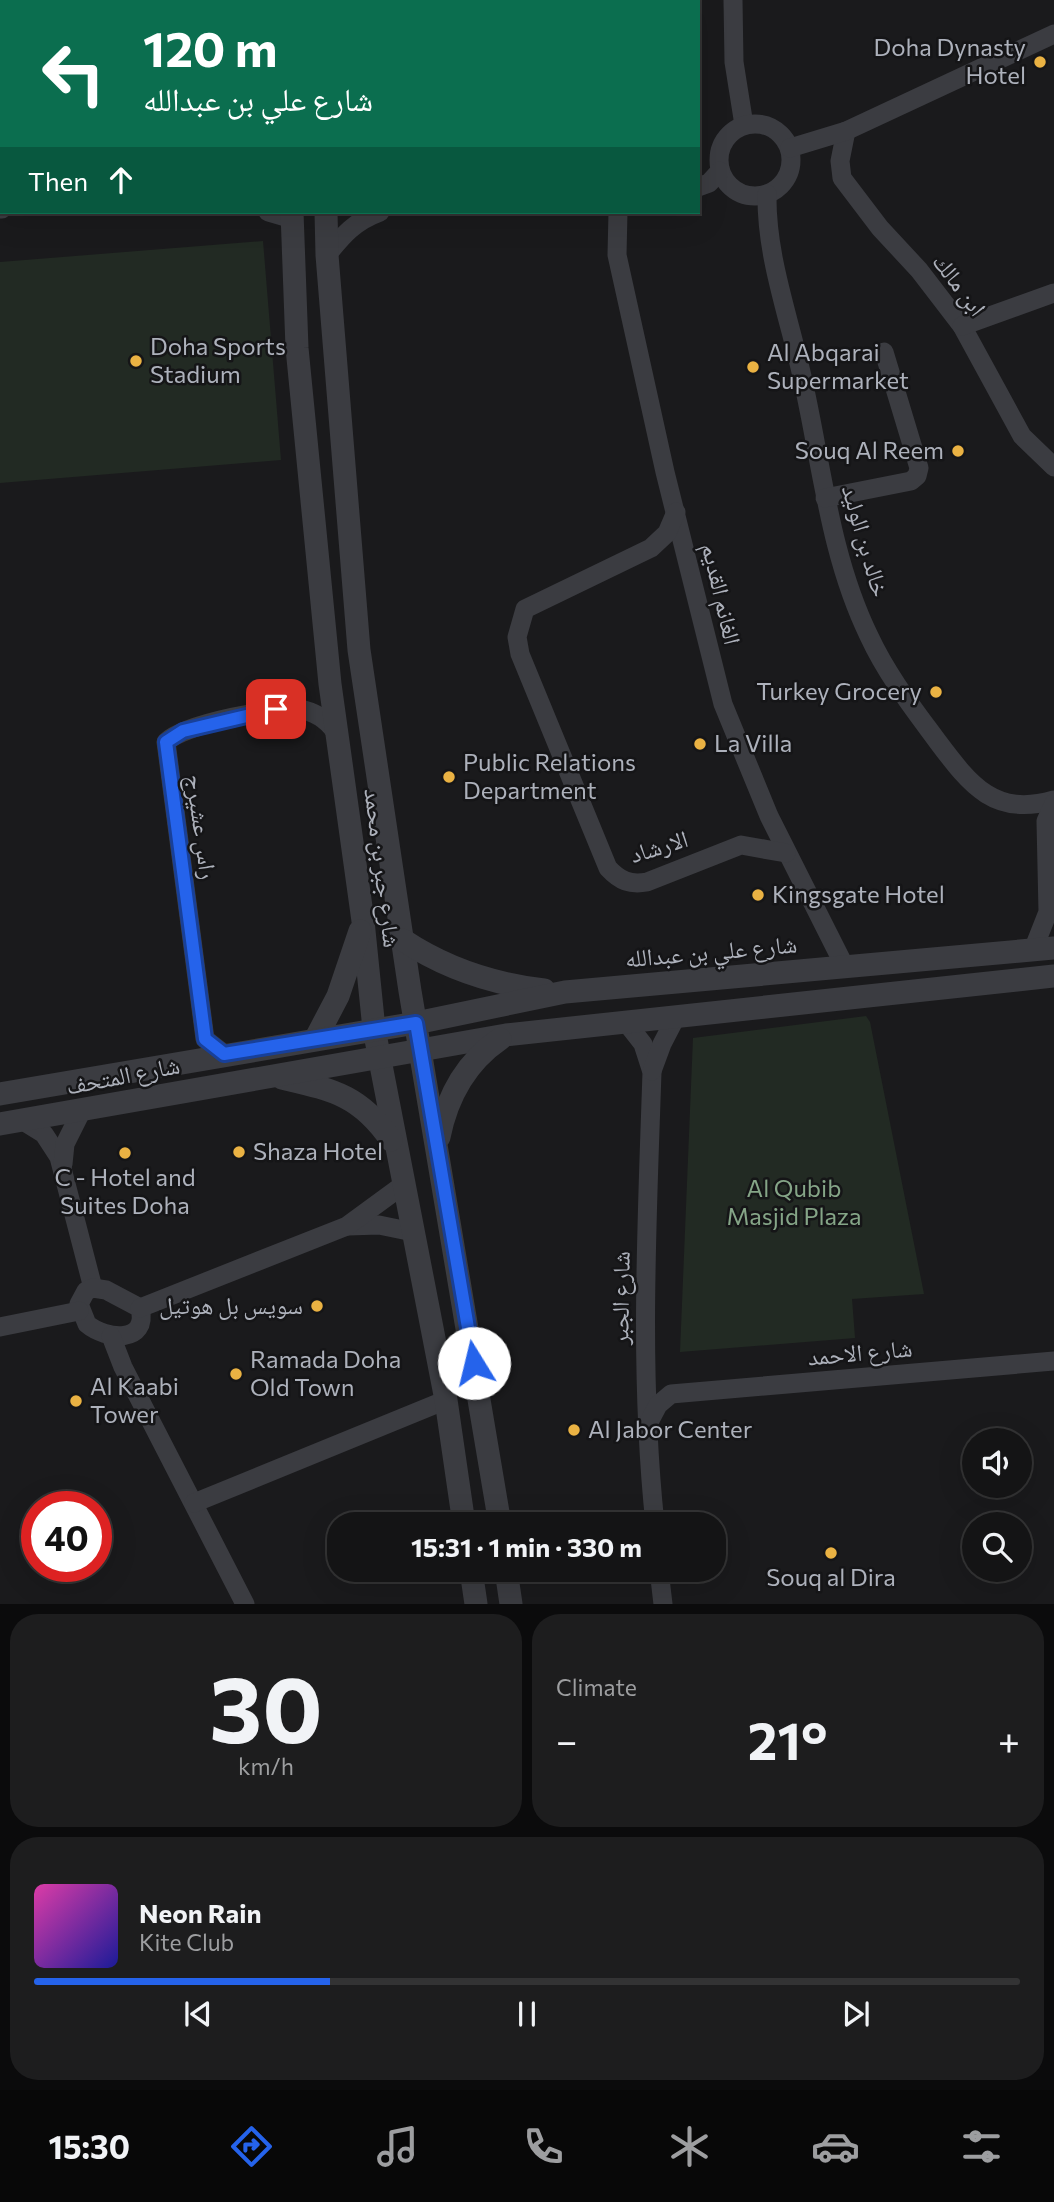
<!DOCTYPE html>
<html lang="en">
<head>
<meta charset="utf-8">
<style>
	body { margin:0; font-family:Commissioner,"Noto Naskh Arabic",sans-serif; background:#1d1d1e; color:#f1f3f6; height:100vh; display:flex; flex-direction:column; font-size:26px; white-space:nowrap }
	* { box-sizing:border-box; margin:0 }
	p { font-size:23px; color:#9d9ea0 }
	.icon { flex:none; width:38px; height:38px; fill:none; stroke:currentColor; stroke-width:2; stroke-linecap:round; stroke-linejoin:round }
	.map { position:relative; height:1604px; overflow:hidden }
	.panel { display:flex; flex-direction:column; gap:10px; padding:10px; background:#0b0b0c; flex:1 }
	.panel>* { flex:none }
	.guide { position:absolute; left:0px; top:0px; width:700px; height:214px; box-shadow:0 7px 28px #0002,0 0 0 2px #333334; background:#0b6e4f; color:#fff; overflow:hidden }
	.buttons { position:absolute; left:962px; top:1428px; display:grid; gap:14px }
	.buttons a { display:grid; place-items:center; width:70px; height:70px; border-radius:50%; background:#141415; box-shadow:0 7px 28px #0002,0 0 0 2px #333334; font-size:35px }
	.speed { position:absolute; left:21px; top:1491px; display:flex; gap:14px; font-size:35px; font-weight:700; text-align:center }
	.speed>* { display:grid; place-content:center; width:91px; height:91px; border-radius:50%; background:#141415; box-shadow:0 7px 28px #0002,0 0 0 2px #333334; line-height:1 }
	.speed .limit { border:10px solid #d22; background:#fff; color:#111 }
	.pin { position:absolute; display:grid; place-items:center; width:60px; height:60px; color:#fff; margin:-30px; border-radius:14px; box-shadow:0 4px 10px #0006 }
	.me { position:absolute; width:77px; margin:-38px; rotate:351deg; stroke-linejoin:round; filter:drop-shadow(0 0 5px #0008) }
	.turn { display:flex; align-items:center; gap:24px; height:147px; padding:0 28px; font-size:32px }
	.turn .icon { width:91px; height:91px; stroke-width:2.5 }
	.turn b { display:block; font-size:49px; line-height:60px }
	.then { display:flex; align-items:center; height:66px; padding:0 28px; background:#0003; gap:14px; font-size:26px }
	.big { font-size:52px; font-weight:700; line-height:1.1 }
	.panel .widget { flex:1; display:flex; flex-direction:column; justify-content:center; gap:10px; min-width:0; padding:0 24px; border-radius:28px; background:#1d1d1e }
	.panel .dial { align-items:center; gap:0 }
	.dial b { font-size:91px; line-height:1 }
	.song { display:flex; align-items:center; gap:21px }
	.cover { width:84px; height:84px; border-radius:10px; background:linear-gradient(135deg,hsl(320 70% 55%),hsl(240 70% 35%)) }
	.played { height:7px; border-radius:4px; background:linear-gradient(90deg,#2563eb 30%,#333334 30%) }
	.keys { display:flex; justify-content:space-around; direction:ltr }
	.heat { display:flex; justify-content:space-between; align-items:center; font-size:38px; direction:ltr }
	.panel .tiles { flex:1; display:grid; gap:10px; grid-template-columns:1fr 1fr }
	.widget:last-child { grid-column:span 2 }
	.trip { position:absolute; left:327px; top:1512px; width:399px; height:70px; border-radius:28px; background:#141415; box-shadow:0 7px 28px #0002,0 0 0 2px #333334; font-weight:700; line-height:70px; text-align:center }
	.tab-bar { display:flex; height:112px; justify-content:space-around; align-items:center; background:#080808; color:#9d9ea0 }
	.tab-bar .icon { width:49px; height:49px }
	.tab-bar .selected { color:#2563eb }
	.tab-bar b { font-size:32px; color:#f1f3f6 }
	.map>svg:first-child { display:block }
	.green { fill:#222a23 }
	.lines { fill:none; stroke-linecap:round; stroke-linejoin:round }
	.minor { stroke:#3b3c41; stroke-width:19 }
	.tertiary { stroke:#3b3c41; stroke-width:23 }
	.route-casing { stroke:#184099; stroke-width:18 }
	.route { stroke:#2563eb; stroke-width:12 }
	.poi-dot { fill:#eab243; stroke:#151517; stroke-width:2.5 }
	.labels { text-anchor:middle; stroke-width:5; stroke-linejoin:round; paint-order:stroke }
	.poi-label { font-size:24px; fill:#adb1bb; stroke:#151517; text-anchor:start }
	.street-label { font-size:24px; fill:#adb1bb; stroke:#151517 }
	.park-label { font-size:24px; fill:#85a587; stroke:#151517 }
</style>
</head>
<body>
<div class="map">
<svg width="1054" height="1604" viewBox="0 0 1054 1604">
	<rect width="100%" height="100%" fill="#1a1a1c"/>
	<!-- green -->
	<g class="green">
		<polygon points="263,241 281,460 0,483 0,262"/>
		<polygon points="866,1016 870,1022 924,1294 852,1299 855,1338 680,1352 693,1038"/>
	</g>
	<g class="lines">
		<!-- minor -->
		<g class="minor">
			<polyline points="733,0 734,62 744,125"/>
			<circle cx="755" cy="160" r="36"/>
			<polyline points="846,131 840,161 842,178 880,228 919,270 962,326 1022,436 1054,467"/>
			<polyline points="790,148 846,131 1054,34"/>
			<polyline points="698,187 709,183 720,171"/>
			<path d="M767,194C766,258 790,319 803,381C822,466 830,556 869,636C887,675 913,708 938,742C971,786 995,817 1054,800"/>
			<polyline points="0,209 2,209"/>
			<polyline points="268,212 292,219"/>
			<polyline points="618,212 617,255 665,472 723,704 769,816 845,967"/>
			<path d="M327,255C343,235 355,221 380,212"/>
			<polyline points="962,326 1054,293"/>
			<polyline points="825,498 911,481 917,476 919,468 884,352"/>
			<path d="M676,512L667,533L651,548L525,609L517,637L520,654L608,868C620,881 630,885 647,882L741,845L786,853"/>
			<polyline points="1033,950 1048,912 1046,821 1054,803"/>
			<path d="M625,1021L643,1044L652,1072C647,1223 639,1373 655,1524"/>
			<path d="M224,1054L205,1039L166,742C184,724 278,705 304,710C319,714 330,722 338,736"/>
			<polyline points="652,1071 662,1044 676,1017"/>
			<polyline points="23,1121 44,1134 59,1157 93,1288"/>
			<polyline points="63,1164 65,1144 82,1110"/>
			<polyline points="348,1226 379,1225 413,1232"/>
			<path d="M93,1288L106,1290L140,1308C149,1344 106,1340 87,1324L79,1304L86,1291Z"/>
			<polyline points="140,1308 347,1226 403,1185"/>
			<polyline points="0,1327 79,1311"/>
			<polyline points="111,1336 123,1367 245,1604"/>
			<polyline points="648,1424 658,1405 671,1394 1054,1361"/>
			<polyline points="194,1503 446,1400"/>
			<polyline points="659,1570 663,1604"/>
		</g>
		<!-- tertiary -->
		<g class="tertiary">
			<polyline points="294,2 294,0"/>
			<polyline points="327,2 327,0"/>
			<polyline points="292,212 297,348 330,684 363,921 374,1029 446,1400 464,1524"/>
			<polyline points="326,212 327,255 359,650 410,991 500,1524"/>
			<path d="M403,940C445,968 493,984 544,990"/>
			<polyline points="316,1038 338,996 360,931"/>
			<path d="M282,1078C333,1090 360,1095 391,1140"/>
			<polyline points="0,1094 416,1023 565,992 1054,948"/>
			<polyline points="0,1124 506,1035 1054,976"/>
			<path d="M439,1137C447,1097 465,1063 500,1039"/>
			<polyline points="471,1570 476,1604"/>
			<polyline points="506,1570 511,1604"/>
		</g>
	</g>
	<g class="lines">
		<defs>
			<polyline id="route" points="276,709 183,731 166,742 205,1039 224,1054 416,1023 474,1363"/>
		</defs>
		<!-- route casing -->
		<use href="#route" class="route-casing"/>
		<!-- route -->
		<use href="#route" class="route"/>
	</g>
	<!-- markers -->
	<g class="poi-dot">
		<circle cx="1040" cy="62" r="7"/>
		<circle cx="136" cy="361" r="7"/>
		<circle cx="753" cy="367" r="7"/>
		<circle cx="958" cy="451" r="7"/>
		<circle cx="936" cy="692" r="7"/>
		<circle cx="700" cy="744" r="7"/>
		<circle cx="449" cy="777" r="7"/>
		<circle cx="758" cy="895" r="7"/>
		<circle cx="239" cy="1152" r="7"/>
		<circle cx="125" cy="1153" r="7"/>
		<circle cx="317" cy="1306" r="7"/>
		<circle cx="236" cy="1374" r="7"/>
		<circle cx="76" cy="1401" r="7"/>
		<circle cx="574" cy="1430" r="7"/>
		<circle cx="831" cy="1553" r="7"/>
	</g>
	<g class="labels">
		<!-- poi labels -->
		<g class="poi-label">
			<text x="1026" y="56" text-anchor="end">Doha Dynasty<tspan x="1026" dy="28">Hotel</tspan></text>
			<text x="150" y="355">Doha Sports<tspan x="150" dy="28">Stadium</tspan></text>
			<text x="767" y="361">Al Abqarai<tspan x="767" dy="28">Supermarket</tspan></text>
			<text x="944" y="459" text-anchor="end">Souq Al Reem</text>
			<text x="922" y="700" text-anchor="end">Turkey Grocery</text>
			<text x="714" y="752">La Villa</text>
			<text x="463" y="771">Public Relations<tspan x="463" dy="28">Department</tspan></text>
			<text x="772" y="903">Kingsgate Hotel</text>
			<text x="253" y="1160">Shaza Hotel</text>
			<text x="125" y="1186" text-anchor="middle">C - Hotel and<tspan x="125" dy="28">Suites Doha</tspan></text>
			<text x="303" y="1314" text-anchor="end">سويس بل هوتيل</text>
			<text x="250" y="1368">Ramada Doha<tspan x="250" dy="28">Old Town</tspan></text>
			<text x="90" y="1395">Al Kaabi<tspan x="90" dy="28">Tower</tspan></text>
			<text x="588" y="1438">Al Jabor Center</text>
			<text x="831" y="1586" text-anchor="middle">Souq al Dira</text>
		</g>
		<!-- street labels -->
		<g class="street-label">
			<text transform="translate(959 285) rotate(53)" y="8">ابن مالك</text>
			<text transform="translate(865 541) rotate(74)" y="8">خالد بن الوليد</text>
			<text transform="translate(721 594) rotate(77)" y="8">الغانم القديم</text>
			<text transform="translate(201 827) rotate(82)" y="8">راس عشيرج</text>
			<text transform="translate(659 847) rotate(-17)" y="8">الارشاد</text>
			<text transform="translate(382 868) rotate(83)" y="8">شارع جبر بن محمد</text>
			<text transform="translate(711 952) rotate(-5)" y="8">شارع علي بن عبدالله</text>
			<text transform="translate(123 1076) rotate(-11)" y="8">شارع المتحف</text>
			<text transform="translate(621 1298) rotate(-89)" y="8">شارع الجبر</text>
			<text transform="translate(860 1353) rotate(-5)" y="8">شارع الاحمد</text>
		</g>
		<!-- park labels -->
		<g class="park-label">
			<text x="794" y="1197">Al Qubib<tspan x="794" dy="28">Masjid Plaza</tspan></text>
		</g>
	</g>
</svg>
<div class="buttons">
<a><svg class="icon" aria-label="sound" viewBox="0 0 24 24"><path d="M4 9h4l5-4v14l-5-4H4zM17 9q2 3 0 6"/></svg></a>
<a><svg class="icon" aria-label="search" viewBox="0 0 24 24"><circle cx="10" cy="10" r="6"/><path d="M15 15l6 6"/></svg></a>
</div>
<div class="speed"><div class="limit">40</div></div>
<div class="pin" style="left:276px;top:709px;background:#d93025"><svg class="icon" aria-label="arrive" viewBox="0 0 24 24"><path d="M6 21V4h12l-3 4 3 4H6"/></svg></div>
<svg class="me" style="left:474px;top:1363px" viewBox="-20 -20 40 40"><circle r="19" fill="#fff"/><path d="M0-13L10 11 0 6-10 11z" fill="#2563eb"/></svg>
<div class="trip">15:31 · 1 min · 330 m</div>
<div class="guide">
<div class="turn"><svg class="icon" aria-label="left" viewBox="0 0 24 24"><path d="M17 20v-9H6M10 6l-5 5 5 5"/></svg><div><b>120 m</b>شارع علي بن عبدالله</div></div>
<div class="then">Then<svg class="icon" aria-label="ahead" viewBox="0 0 24 24"><path d="M12 20V5M6 11l6-6 6 6"/></svg></div>
</div>
</div>
<section class="panel">
<div class="tiles">
<div class="widget dial"><b>30</b><p>km/h</p></div>
<div class="widget"><p>Climate</p>
<div class="heat"><a>−</a><b class="big">21°</b><a>+</a></div>
</div>
<div class="widget">
<div class="song"><i class="cover"></i><div><b>Neon Rain</b><p>Kite Club</p></div></div>
<div class="played"></div>
<div class="keys"><svg class="icon" aria-label="previous" viewBox="0 0 24 24"><path d="M18 5L8 12l10 7zM5 5v14"/></svg><svg class="icon" aria-label="pause" viewBox="0 0 24 24"><path d="M8 5v14M16 5v14"/></svg><svg class="icon" aria-label="next" viewBox="0 0 24 24"><path d="M6 5l10 7-10 7zM19 5v14"/></svg></div>
</div>
</div>
</section>
<nav class="tab-bar">
<b>15:30</b>
<svg class="icon selected" aria-label="directions" viewBox="0 0 24 24"><path d="M12 3l9 9-9 9-9-9zM9 14v-3h6M13 9l2 2-2 2"/></svg>
<svg class="icon" aria-label="music" viewBox="0 0 24 24"><path d="M9 18V5l10-2v13"/><circle cx="6" cy="18" r="3"/><circle cx="16" cy="16" r="3"/></svg>
<svg class="icon" aria-label="phone" viewBox="0 0 24 24"><path d="M5 4h4l2 5-3 2q2 4 5 5l2-3 5 2v4C11 20 4 13 5 4z"/></svg>
<svg class="icon" aria-label="climate" viewBox="0 0 24 24"><path d="M12 3v18M4 7l16 10M4 17L20 7"/></svg>
<svg class="icon" aria-label="car" viewBox="0 0 24 24"><path d="M5 17H2v-5l4-1 3-4h7l3 4 3 1v5h-3M9 17h6M6 11h13"/><circle cx="7" cy="17" r="2"/><circle cx="17" cy="17" r="2"/></svg>
<svg class="icon" aria-label="filters" viewBox="0 0 24 24"><path d="M4 7h16M4 17h16"/><circle cx="9" cy="7" r="2"/><circle cx="15" cy="17" r="2"/></svg>
</nav>
</body>
</html>
